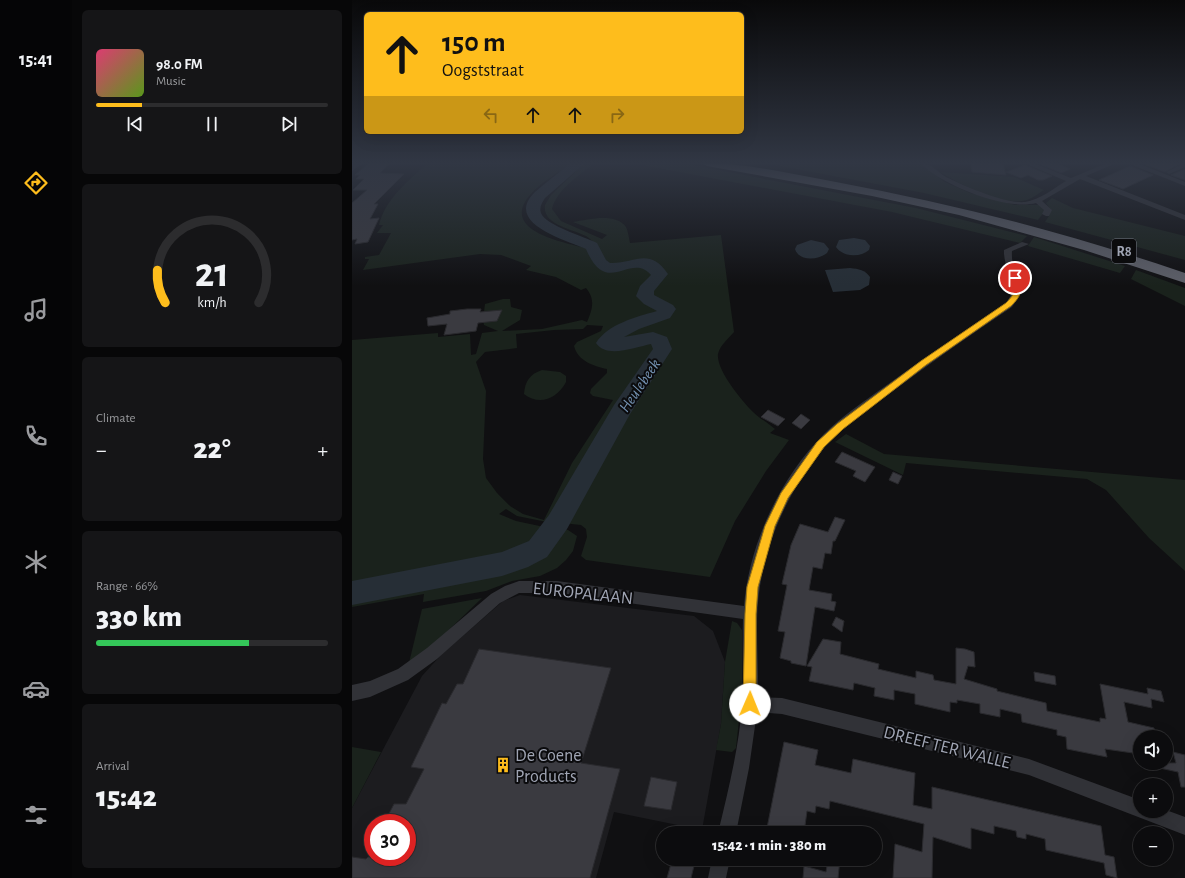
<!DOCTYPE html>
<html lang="en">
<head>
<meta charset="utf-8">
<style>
	body { margin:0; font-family:"Alegreya Sans",sans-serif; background:#151517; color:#f1f3f6; height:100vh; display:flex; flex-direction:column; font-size:15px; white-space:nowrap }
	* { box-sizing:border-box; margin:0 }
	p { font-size:13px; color:#9a9b9e }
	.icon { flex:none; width:22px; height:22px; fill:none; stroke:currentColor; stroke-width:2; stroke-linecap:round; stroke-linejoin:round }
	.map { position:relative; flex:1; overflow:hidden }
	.details { display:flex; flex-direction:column; gap:10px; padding:10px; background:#070708; width:280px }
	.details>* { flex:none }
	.hud { position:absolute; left:12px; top:12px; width:380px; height:122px; border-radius:6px; box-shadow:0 4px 16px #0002,0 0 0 1px #2c2c2e; background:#febd1c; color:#111; overflow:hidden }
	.buttons { position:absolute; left:781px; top:730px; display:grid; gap:8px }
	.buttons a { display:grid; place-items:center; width:40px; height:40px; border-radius:50%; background:#0c0c0e; box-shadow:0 4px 16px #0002,0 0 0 1px #2c2c2e; font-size:20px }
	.speed { position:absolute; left:12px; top:814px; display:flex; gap:8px; font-size:20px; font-weight:700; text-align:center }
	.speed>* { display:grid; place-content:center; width:52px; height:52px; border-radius:50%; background:#0c0c0e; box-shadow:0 4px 16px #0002,0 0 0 1px #2c2c2e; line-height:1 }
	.speed .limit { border:6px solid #d22; background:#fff; color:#111 }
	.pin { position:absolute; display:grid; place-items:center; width:34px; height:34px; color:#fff; margin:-17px; border:2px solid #fff; border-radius:50%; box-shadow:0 1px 4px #0007 }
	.me { position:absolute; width:44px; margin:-22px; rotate:1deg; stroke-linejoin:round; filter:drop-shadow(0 0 3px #0008) }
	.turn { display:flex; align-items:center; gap:14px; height:84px; padding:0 12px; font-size:18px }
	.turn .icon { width:52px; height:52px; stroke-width:2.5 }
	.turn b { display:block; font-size:28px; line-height:34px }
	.lanes { display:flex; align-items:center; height:38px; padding:0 12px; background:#0003; justify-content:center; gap:20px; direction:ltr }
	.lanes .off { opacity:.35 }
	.big { font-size:30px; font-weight:800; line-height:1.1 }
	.details .tile { flex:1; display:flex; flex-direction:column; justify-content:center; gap:6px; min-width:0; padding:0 14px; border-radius:6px; background:#151517 }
	.details .dial { align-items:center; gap:0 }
	.dial svg { height:104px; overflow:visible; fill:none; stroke:#2c2c2e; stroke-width:7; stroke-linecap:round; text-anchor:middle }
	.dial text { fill:#f1f3f6; stroke:none }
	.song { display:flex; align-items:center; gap:12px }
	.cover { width:48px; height:48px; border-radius:6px; background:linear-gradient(135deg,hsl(340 70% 55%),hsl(90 70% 35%)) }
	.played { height:4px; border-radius:2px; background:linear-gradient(90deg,#febd1c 20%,#2c2c2e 20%) }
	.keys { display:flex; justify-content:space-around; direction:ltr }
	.heat { display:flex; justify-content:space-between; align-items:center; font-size:22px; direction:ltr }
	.charge { height:6px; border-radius:3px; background:linear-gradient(90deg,#34c759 66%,#2c2c2e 0) }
	.trip { position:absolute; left:304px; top:826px; width:226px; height:40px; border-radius:20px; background:#0c0c0e; box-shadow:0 4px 16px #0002,0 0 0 1px #2c2c2e; font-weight:800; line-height:40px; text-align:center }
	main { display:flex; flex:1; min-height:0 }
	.menu { display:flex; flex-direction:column; width:72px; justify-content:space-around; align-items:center; background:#050506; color:#9a9b9e }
	.menu .icon { width:28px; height:28px }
	.menu .on { color:#febd1c }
	.menu b { font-size:18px; color:#f1f3f6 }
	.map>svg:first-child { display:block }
	.built { fill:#1c1c1f; fill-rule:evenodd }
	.green { fill:#1a221c; fill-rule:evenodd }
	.water { fill:#262e36 }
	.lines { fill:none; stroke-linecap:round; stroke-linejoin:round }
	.river { fill:#262e36; fill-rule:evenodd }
	.building { fill:#3a3a40; stroke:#2a2a2e }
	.minor { fill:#313237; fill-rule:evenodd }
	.tertiary { fill:#313237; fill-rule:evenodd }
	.motorway { fill:#5d5f68; fill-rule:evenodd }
	.route { fill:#febd1c; stroke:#a57b12 }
	.labels { text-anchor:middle; stroke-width:4; stroke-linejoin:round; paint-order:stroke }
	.shield { fill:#0b0b0d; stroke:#737782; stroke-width:1 }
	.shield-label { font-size:14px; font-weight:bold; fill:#a0a5b4 }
	.water-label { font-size:16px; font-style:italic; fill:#7492b2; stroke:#0b0b0d }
	.near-street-label { font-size:18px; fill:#a0a5b4; stroke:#0b0b0d }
	.near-poi-label { font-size:18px; fill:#a0a5b4; stroke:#0b0b0d; text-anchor:start }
</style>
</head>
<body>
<main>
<nav class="menu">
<b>15:41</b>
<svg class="icon on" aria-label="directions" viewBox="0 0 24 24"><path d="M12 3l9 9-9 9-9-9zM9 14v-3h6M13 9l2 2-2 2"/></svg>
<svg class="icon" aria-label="music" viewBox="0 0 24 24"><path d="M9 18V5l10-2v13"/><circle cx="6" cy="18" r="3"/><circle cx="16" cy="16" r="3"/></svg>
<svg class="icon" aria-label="phone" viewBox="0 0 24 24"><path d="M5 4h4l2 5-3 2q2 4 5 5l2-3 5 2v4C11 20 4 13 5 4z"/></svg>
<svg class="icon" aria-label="climate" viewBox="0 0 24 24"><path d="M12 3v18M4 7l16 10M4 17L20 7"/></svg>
<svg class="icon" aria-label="car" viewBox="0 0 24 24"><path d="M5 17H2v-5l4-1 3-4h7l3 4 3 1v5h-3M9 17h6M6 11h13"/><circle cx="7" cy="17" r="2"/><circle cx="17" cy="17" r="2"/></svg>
<svg class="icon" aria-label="filters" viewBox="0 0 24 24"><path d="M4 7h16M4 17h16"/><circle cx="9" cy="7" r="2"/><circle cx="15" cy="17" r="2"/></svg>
</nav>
<section class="details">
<div class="tile">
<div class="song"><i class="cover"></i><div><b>98.0 FM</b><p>Music</p></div></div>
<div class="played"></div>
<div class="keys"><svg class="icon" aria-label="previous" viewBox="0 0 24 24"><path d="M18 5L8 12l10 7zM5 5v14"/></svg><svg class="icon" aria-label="pause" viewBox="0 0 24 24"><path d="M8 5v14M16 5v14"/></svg><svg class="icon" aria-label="next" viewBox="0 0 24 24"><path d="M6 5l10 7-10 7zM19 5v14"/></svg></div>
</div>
<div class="tile dial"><svg viewBox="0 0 100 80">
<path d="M14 69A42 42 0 1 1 86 69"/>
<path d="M14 69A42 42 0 0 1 8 44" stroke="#febd1c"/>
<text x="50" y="56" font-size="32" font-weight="700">21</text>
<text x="50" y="72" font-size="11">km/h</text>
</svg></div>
<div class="tile"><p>Climate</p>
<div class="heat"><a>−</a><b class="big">22°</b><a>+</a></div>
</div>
<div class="tile"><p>Range · 66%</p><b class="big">330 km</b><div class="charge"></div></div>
<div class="tile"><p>Arrival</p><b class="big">15:42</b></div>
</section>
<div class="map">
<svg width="833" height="878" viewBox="0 0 833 878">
	<rect width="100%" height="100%" fill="#101012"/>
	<!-- built -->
	<path class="built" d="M168,595L342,616L361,631L373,662L369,724L350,830L262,812L244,878H0V808L70,676L89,655L151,601ZM21,823H55V857H21Z"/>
	<!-- green -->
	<g class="green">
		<path d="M76,163H220C206,173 189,182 178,195C146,232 216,243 238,249C241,253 242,259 246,263C263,282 278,252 303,272V278L291,289L290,295L295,301L308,308L309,310L306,314L272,328L248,342L250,347L256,348L304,341L307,349L298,365L255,427L200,523L165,516L154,509L147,514L164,521L197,528L182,546L153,559L0,589V340L86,333V337L118,334L119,355L124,354L130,333L146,331L132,325L131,320L133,304L151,299H158L159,307L170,310L168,320L150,331L190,329L230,320L235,322C240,310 244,300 234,288L229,290L204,277L174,270L179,266L149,255L128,254L11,270L17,259H13V257L27,255L39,233H25L31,225H27C33,199 57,180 76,163ZM235,325L251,326L249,331L225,342L222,346C226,361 241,366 255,369V373L239,389L238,393L241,396L261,400L220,463L192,520L171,514L158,506L145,493L134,478L131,459L134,391L124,362L133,352L165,348L164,334L202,330L231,329Z"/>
		<path d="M233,163H242C227,176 205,189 200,209L209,221L250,239L255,235L221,222C236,220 263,212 274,227C276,231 277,238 278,243L369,235L382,332C377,338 368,345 366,354C364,370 390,401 401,412C407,418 416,423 423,429L418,433L437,440L414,471L383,521L358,577L234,560L229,556L235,537L234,529L229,525L210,523L260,436L258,435C274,411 307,370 314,343L311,338L299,336L266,343H261V340C273,330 314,321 318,310L300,299L296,293L298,288L312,275C281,242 276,273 256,264C244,259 247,243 234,236C221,229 190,225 193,205L199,195Z"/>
		<polygon points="280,163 330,163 564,208 675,236 668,243 540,212"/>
		<polygon points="412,163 567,163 593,182 618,193 663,205 688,205 692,208 692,212 686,220 572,193"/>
		<path d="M588,172L662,177L692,190C687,193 681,198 675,200C652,207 607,184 588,172Z"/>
		<polygon points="700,198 721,208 833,236 833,260 693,222 697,216 699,210 694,203"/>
		<polygon points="682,237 773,266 768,273 676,246"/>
		<polygon points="784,270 833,288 833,306 779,279"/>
		<path d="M190,370L208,372L214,376V382C205,399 187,406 172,394C173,381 178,374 190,370Z"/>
		<polygon points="494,434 532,454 833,480 833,571 797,538 754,490 735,479 554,463 551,475 483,442"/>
		<polygon points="205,528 216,530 225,536 221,551 214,560 205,568 188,576 160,581 134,591 71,602 72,594 0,607 0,598 140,571 163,564 190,548"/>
		<polygon points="130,598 77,649 57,663 70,609"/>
		<polygon points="380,621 385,623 390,630 390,691 384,748 380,752 364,750 369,724 373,662"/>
		<polygon points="0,747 29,752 0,808"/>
	</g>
	<!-- water -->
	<g class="water">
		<path d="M502,238L513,240L518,246L517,250C508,258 491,257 484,247L487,240Z"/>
		<path d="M459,240L472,243L477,249L475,253C467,260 447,262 443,249L445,245Z"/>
		<path d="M498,268C507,269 513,270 518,277L517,285L508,290L481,292L473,270Z"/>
	</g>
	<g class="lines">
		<!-- river -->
		<path class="river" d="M219,163H233L193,198C190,203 187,207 189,213C193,225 233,237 245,243L254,260L258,263C282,264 297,246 316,274L302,291V295L321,305L324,309L318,318L287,329L272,337L301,332L315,337L320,349L278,414L215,529L195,557L176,567L150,576L0,605V581L150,552L177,541L197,515L262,405L301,349L299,344C284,347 254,359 244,343C256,324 284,317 305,311L292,304L284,296L288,286L299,275C278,251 255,299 234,249C213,240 151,223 183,192C194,182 207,173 219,163Z"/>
	</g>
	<!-- building -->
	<g class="building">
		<polygon points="17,163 38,163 28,173 52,174 22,204 26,204 18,219 27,218 16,242 3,244 5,239 0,240 0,203 15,190 1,190 12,179 4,179 8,175 3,175"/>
		<polygon points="619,163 649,163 651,164 654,175 620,172"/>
		<polygon points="704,163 718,169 709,173 688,164"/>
		<polygon points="790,163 829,163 813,172"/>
		<polygon points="673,165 700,176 691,180 686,180 676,175 669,178 654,172"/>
		<polygon points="778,166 801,175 771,189 747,180"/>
		<polygon points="833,169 833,180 819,175"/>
		<polygon points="115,309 129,309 128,312 150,310 145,321 126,323 124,331 92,335 95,324 76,326 75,318 98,314 98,311"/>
		<polygon points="416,410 433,419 426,426 409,417"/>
		<polygon points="449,414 458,420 449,429 440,423"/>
		<polygon points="490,452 523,467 513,482 501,476 504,471 483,462"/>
		<polygon points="541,472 550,476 546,484 537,480"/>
		<polygon points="483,517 493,520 483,541 481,541 479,554 473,553 470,569 461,567 457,590 480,594 479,601 484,602 482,611 463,607 454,666 439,663 439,661 428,658 433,632 426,631 435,585 430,584 439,545 448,524 476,532"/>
		<polygon points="484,617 492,621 490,632 480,625"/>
		<polygon points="471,639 489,642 488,654 527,664 526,669 564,678 564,671 581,675 582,680 604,684 604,648 613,649 622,652 623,667 616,666 612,679 645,689 645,691 694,703 695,711 748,722 748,718 754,719 748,684 796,694 795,688 809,691 812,702 799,699 800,708 772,702 776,722 802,728 803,737 788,737 788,754 753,749 755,757 715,749 714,737 705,735 705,730 670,722 669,714 648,709 648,717 628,713 628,704 605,700 605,703 598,702 598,712 563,704 563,694 542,690 542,700 522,696 523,688 502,683 501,690 457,681 460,667 455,666"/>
		<polygon points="127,649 259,668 229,763 268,769 238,878 0,878 0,857 14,859 16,857 55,857 55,823 32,823 42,804 54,804 72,769 59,767 90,703 94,704 105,684 111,684"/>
		<polygon points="682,672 703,676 704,685 683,681"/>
		<polygon points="432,742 466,750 463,765 499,773 501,759 563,773 561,805 580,809 580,787 749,826 753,855 762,857 765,878 754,875 752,863 694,850 693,839 674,834 674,839 665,837 664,831 642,826 642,834 619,828 619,849 581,837 580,878 541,878 543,844 570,852 572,824 478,801 477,809 464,806 463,813 455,811 452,833 414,833"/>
		<polygon points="821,752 833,755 833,787 829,787 826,772 803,767 804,763 824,763"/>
		<polygon points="299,777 325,782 319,810 292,806"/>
		<polygon points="476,859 488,859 486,878 451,878 452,866 474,872"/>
		<polygon points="320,860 342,866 339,878 315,878"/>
	</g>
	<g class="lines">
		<!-- minor -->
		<g class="minor">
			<path d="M568,163C580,163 585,172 594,177C612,186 654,204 673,202C688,200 702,188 714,181L672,163H681L719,178L755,163H764L734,176L833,215V220L728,179L690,201L700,210L697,216H694L690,214L692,210L684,203C653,211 590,185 568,163Z"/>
			<polygon points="775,163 785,163 833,182 833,186"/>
			<polygon points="833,163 833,167 817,174 814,172"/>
			<path d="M670,242L677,244L660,251C658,278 680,279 660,307C618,335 577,364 537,394C514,410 490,426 472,448C439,487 416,535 408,586C402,622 407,660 406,697L430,698L677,759L788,800V811L814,810L833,817V835L677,775L430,714L405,712L397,768L384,833H366C376,791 387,748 390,705C392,676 390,648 391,619L205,593H167L148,603L85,659L56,680L18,697L0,701V685L18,681L46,669L75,648L139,594L153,586L167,581H205L392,606C397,544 428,478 472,434C490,416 511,402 532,387C572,358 613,331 654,303C670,282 651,272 652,250Z"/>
			<polygon points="360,859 378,859 374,878 356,878"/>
		</g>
		<!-- tertiary -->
		<polygon class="tertiary" points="2,163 11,163 0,171"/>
		<!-- motorway -->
		<path class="motorway" d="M349,163C395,163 440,174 484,182C603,204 719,234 833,273V283L732,250L607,215L520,196L355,166Z"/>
	</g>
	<!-- sky -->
	<linearGradient id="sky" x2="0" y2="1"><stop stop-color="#09090a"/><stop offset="0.57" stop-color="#313744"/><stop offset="1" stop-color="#313744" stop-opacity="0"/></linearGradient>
	<rect width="833" height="286" fill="url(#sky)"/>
	<!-- route -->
	<path class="route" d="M660,277H665C672,290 669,296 659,306L574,365L491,429L472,447L436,498L423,526L406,587L404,614V704L402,708L398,710L393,708L391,704L393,614L395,587L413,526L429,493L465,442L485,424L569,361L654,303C668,289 658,290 660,277Z"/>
	<!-- icons -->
	<defs>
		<symbol id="building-bare" viewBox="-9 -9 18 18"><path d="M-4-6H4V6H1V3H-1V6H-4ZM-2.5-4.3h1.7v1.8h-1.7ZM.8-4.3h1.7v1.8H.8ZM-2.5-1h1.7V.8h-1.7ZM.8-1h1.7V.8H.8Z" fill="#febd1c" stroke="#0b0b0d" stroke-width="2.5" paint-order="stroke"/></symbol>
	</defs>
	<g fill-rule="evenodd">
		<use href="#building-bare" x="140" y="754" width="22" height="22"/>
	</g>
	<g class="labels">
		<!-- shield labels -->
		<rect class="shield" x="760" y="239" width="24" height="24" rx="3"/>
		<g class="shield-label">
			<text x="772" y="256">R8</text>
		</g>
		<!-- water labels -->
		<g class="water-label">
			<text transform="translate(287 385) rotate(-56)" y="6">Heulebeek</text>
		</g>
		<!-- near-street labels -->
		<g class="near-street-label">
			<text transform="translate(231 593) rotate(6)" y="6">EUROPALAAN</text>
			<text transform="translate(595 747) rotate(14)" y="6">DREEF TER WALLE</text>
		</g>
		<!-- near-poi labels -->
		<g class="near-poi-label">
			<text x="163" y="761">De Coene<tspan x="163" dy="21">Products</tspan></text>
		</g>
	</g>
</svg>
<div class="buttons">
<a><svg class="icon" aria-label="sound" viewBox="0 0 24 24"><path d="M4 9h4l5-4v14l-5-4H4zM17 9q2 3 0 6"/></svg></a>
<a>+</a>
<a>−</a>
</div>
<div class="speed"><div class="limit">30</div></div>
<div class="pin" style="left:663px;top:278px;background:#d93025"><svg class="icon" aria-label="arrive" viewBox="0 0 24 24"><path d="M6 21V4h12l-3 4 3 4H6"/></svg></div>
<svg class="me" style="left:398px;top:704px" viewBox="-20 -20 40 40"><circle r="19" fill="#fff"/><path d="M0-13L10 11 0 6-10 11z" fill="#febd1c"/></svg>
<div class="trip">15:42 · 1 min · 380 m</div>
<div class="hud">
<div class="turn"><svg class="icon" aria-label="ahead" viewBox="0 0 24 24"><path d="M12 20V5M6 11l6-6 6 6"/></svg><div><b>150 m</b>Oogststraat</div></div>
<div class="lanes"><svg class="icon off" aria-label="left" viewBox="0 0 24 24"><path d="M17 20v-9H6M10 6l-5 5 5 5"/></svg><svg class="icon" aria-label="ahead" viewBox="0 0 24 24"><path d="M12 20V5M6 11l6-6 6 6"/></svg><svg class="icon" aria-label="ahead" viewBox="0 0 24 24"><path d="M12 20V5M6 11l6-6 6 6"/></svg><svg class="icon off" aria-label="right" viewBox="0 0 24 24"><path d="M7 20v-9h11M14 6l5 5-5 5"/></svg></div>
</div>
</div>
</main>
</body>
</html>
